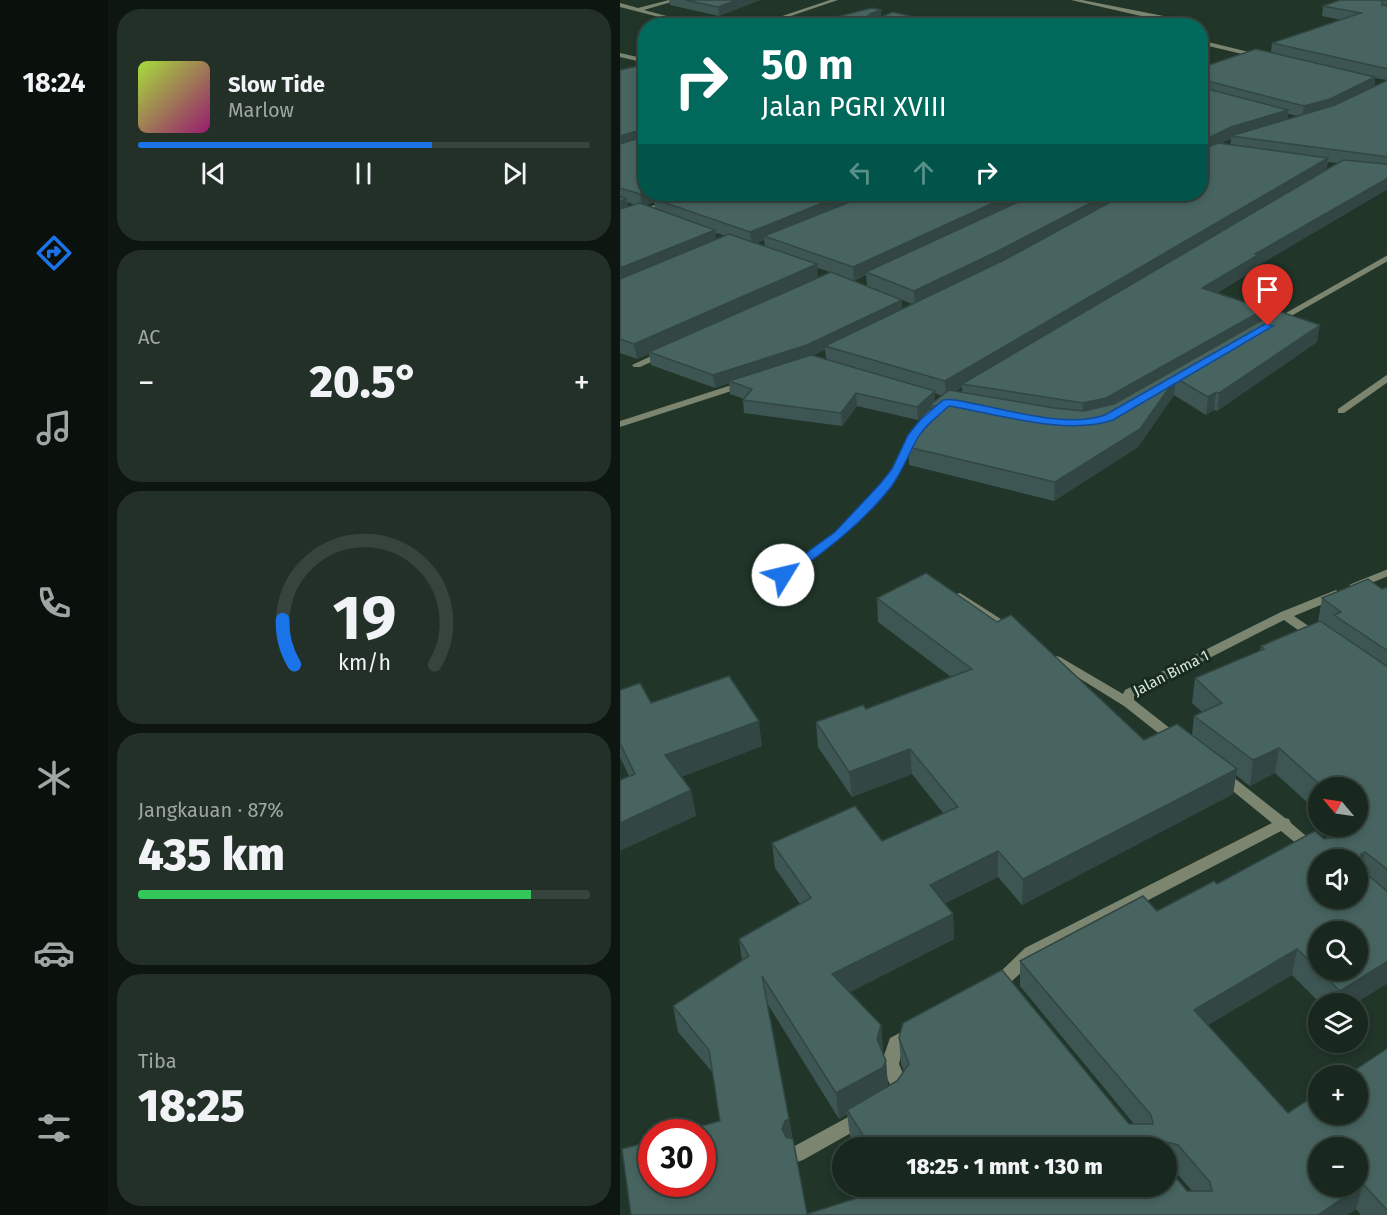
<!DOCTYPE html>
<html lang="id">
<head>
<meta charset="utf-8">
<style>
	body { margin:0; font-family:"Fira Sans",sans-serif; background:#223028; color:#f1f3f6; height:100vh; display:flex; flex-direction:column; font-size:22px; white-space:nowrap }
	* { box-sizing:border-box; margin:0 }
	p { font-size:20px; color:#9fa6a4 }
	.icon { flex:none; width:33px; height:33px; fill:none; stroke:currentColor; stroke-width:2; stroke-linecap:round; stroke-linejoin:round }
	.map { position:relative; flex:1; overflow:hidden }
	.side { display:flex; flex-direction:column; gap:9px; padding:9px; background:#0e1611; width:512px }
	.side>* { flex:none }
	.top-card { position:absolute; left:18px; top:18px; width:570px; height:183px; border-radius:24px; box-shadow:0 3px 9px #0003,0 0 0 2px #37443d; background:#00695c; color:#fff; overflow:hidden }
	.needle { width:39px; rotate:299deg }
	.controls { position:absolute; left:688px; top:777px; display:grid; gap:12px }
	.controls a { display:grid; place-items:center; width:60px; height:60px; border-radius:50%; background:#19281f; box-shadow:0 3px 9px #0003,0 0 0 2px #37443d; font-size:30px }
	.speed { position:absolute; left:18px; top:1119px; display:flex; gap:12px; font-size:30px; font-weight:700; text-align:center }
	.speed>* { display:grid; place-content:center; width:78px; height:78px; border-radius:50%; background:#19281f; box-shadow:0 3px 9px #0003,0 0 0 2px #37443d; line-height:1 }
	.speed .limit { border:9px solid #d22; background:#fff; color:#111 }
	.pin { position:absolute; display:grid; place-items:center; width:51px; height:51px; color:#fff; margin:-62px -26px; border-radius:50% 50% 50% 0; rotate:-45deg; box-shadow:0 0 6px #0007 }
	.pin .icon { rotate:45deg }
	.me { position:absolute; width:66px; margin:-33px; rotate:54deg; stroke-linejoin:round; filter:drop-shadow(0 0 4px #0008) }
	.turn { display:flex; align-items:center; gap:21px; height:126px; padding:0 24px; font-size:27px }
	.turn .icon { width:78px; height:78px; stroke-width:2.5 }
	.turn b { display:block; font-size:42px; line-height:51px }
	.lanes { display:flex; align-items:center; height:57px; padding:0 24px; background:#0003; justify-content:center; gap:30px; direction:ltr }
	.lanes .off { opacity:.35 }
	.big { font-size:45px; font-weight:800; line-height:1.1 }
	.side .widget { flex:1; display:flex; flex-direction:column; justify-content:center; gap:9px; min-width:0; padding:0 21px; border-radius:24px; background:#223028 }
	.side .dial { align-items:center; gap:0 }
	.dial svg { height:156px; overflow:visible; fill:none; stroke:#37443d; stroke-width:7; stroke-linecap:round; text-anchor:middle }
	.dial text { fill:#f1f3f6; stroke:none }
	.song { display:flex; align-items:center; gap:18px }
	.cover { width:72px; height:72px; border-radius:9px; background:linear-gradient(135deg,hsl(80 70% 55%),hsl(320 70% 35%)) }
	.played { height:6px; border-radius:3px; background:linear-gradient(90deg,#1a73e8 65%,#37443d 65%) }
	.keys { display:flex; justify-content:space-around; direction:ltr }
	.heat { display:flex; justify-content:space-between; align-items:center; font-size:33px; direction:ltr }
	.charge { height:9px; border-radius:4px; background:linear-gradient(90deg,#34c759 87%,#37443d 0) }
	.trip { position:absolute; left:212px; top:1137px; width:345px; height:60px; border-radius:30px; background:#19281f; box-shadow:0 3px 9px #0003,0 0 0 2px #37443d; font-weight:800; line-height:60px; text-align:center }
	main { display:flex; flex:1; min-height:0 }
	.tabs { display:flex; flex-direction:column; width:108px; justify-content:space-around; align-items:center; background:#0a100c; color:#9fa6a4 }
	.tabs .icon { width:42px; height:42px }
	.tabs .selected { color:#1a73e8 }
	.tabs b { font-size:27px; color:#f1f3f6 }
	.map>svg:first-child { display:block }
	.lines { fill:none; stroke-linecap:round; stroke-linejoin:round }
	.street { fill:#7b856f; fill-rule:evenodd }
	.wall { fill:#3d5653; fill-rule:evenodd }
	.shaded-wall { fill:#324643 }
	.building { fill:#476460; stroke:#324643; stroke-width:1.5; fill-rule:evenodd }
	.route { fill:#1a73e8; stroke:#114b97; stroke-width:1.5 }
	.labels { text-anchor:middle; stroke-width:6; stroke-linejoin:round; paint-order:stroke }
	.street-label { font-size:15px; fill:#dce8e0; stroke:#172b1f }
</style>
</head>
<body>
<main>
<nav class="tabs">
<b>18:24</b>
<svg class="icon selected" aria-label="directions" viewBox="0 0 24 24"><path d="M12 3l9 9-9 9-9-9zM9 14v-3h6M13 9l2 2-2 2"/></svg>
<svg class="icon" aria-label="music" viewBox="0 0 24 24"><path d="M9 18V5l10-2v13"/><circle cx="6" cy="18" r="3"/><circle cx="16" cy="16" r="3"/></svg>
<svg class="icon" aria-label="phone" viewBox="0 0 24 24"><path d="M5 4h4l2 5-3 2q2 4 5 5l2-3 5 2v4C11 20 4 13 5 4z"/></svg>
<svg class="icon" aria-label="climate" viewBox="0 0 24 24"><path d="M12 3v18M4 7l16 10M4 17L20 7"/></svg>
<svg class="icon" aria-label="car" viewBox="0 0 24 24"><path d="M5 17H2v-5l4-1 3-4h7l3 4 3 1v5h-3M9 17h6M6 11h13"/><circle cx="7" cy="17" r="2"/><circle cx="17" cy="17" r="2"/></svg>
<svg class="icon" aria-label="filters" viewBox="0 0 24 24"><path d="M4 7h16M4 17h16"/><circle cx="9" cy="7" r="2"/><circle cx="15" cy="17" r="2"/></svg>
</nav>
<section class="side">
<div class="widget">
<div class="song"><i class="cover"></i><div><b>Slow Tide</b><p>Marlow</p></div></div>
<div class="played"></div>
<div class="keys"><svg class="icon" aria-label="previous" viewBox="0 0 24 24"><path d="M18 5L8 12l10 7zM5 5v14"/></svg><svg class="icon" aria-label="pause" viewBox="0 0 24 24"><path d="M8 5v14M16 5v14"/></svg><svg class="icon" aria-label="next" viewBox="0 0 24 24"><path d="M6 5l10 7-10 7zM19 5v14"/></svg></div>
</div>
<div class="widget"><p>AC</p>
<div class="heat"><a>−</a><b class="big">20.5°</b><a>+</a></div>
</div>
<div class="widget dial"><svg viewBox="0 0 100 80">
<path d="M14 69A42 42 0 1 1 86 69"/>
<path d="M14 69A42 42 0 0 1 8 46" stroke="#1a73e8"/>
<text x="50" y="56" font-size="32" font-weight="700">19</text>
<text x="50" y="72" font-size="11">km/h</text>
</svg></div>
<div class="widget"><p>Jangkauan · 87%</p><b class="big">435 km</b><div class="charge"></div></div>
<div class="widget"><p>Tiba</p><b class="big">18:25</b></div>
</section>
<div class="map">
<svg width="768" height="1215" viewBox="0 0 768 1215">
	<rect width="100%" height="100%" fill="#213529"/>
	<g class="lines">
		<!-- street -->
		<g class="street">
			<polygon points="49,0 58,0 24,10 84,26 74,26 0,7 0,3 18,8"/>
			<polygon points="210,0 218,0 141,26 132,26"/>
			<polygon points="451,0 462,0 559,19 565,26"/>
			<polygon points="580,40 641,55 642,56 639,58 580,44"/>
			<polygon points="0,53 26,59 26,63 0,57"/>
			<polygon points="66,194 75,194 0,222 0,217"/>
			<polygon points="768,255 768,261 657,324 650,322"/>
			<polygon points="44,350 47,351 47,355 20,367 14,367 12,365"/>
			<polygon points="768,374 768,382 724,413 718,413 718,409"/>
			<polygon points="124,381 129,384 127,386 0,427 0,421"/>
			<path d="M322,403L327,406C318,417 306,424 298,436C287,452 283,470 271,485C244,523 204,551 167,577H159L157,575L159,573C195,547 245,514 268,475C281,452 295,413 322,403Z"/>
			<polygon points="768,569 768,576 739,588 731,588 729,586 731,584"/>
			<polygon points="716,590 722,594 720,597 674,616 700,634 702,637 700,640 692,640 664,620 515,696 514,700 561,737 563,740 561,743 551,743 504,706 430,660 436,656 440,657 503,694 505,690 661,612"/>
			<polygon points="340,593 395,628 397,631 395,634 387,634 336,600 334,597 336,594"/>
			<polygon points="603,771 608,773 665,818 669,819 671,823 714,860 699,860 699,862 661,831 417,958 392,981 395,987 393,992 387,994 381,992 375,980 377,975 405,948 652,823 598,779 596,776 598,773"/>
			<polygon points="293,1026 299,1028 301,1033 299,1038 283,1047 279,1064 289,1088 282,1100 276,1103 270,1100 267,1095 271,1087 261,1064 270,1038"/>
			<polygon points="241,1110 247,1112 250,1118 247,1124 183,1160 177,1162 171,1160 168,1154 171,1148"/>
		</g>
	</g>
	<!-- wall -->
	<g class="wall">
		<polygon points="49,0 140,0 99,16 50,5"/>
		<path d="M768,0V189L637,266L636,269L597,293L644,320L697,342L597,411L594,410L586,415L554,395L518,447L434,501L289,465L288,447L311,422V408L298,420L237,406L222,426L124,413L123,400L124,399L110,394L109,383L95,388L31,365L29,354L17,359L0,353V70L26,64V194H580V68L651,52L652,43L721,20L702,16L703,6ZM755,78L767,80L754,87ZM668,114L678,116L667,120ZM611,139L610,145L601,143ZM708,162L718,163L706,170ZM7,202L15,205L8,207ZM34,202L35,209L26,205ZM95,233L100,234L104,236L96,239ZM144,240L145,246L137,243ZM197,268H198L210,272L198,277ZM246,275L247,286L234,281ZM282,300L292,304L282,309ZM205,350L206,359L193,355ZM342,387V392L336,391ZM315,393L322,396L315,401Z"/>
		<path d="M768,587V983L734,1004H701L672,975L588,1025L668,1113L768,1048V1215H741L736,1209L727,1215H11L100,1121L93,1073L58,1032L53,1006L122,960L119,939L180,904L155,868L152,843L262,841L323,813L292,774L232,797L198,747L196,722L246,709L331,677L258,622L257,598L524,740L572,735L574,716L582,712L572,703L575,678L640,651L641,646L698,622L702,598L762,589ZM655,773L699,813V788H738V826H709L707,838L597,884L537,911L400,961V986L514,1124H509L279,1038L281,1064L284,1071L277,1081L268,1086L266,1061L263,1053L261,1025L230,992L334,939L333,914L325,903L378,877L402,905L613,794L616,775L630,786ZM147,1003L219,1119L227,1114L230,1136L237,1148H546V1186H262L264,1190L187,1214ZM548,1169L555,1171L572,1191H567Z"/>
		<polygon points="0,690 31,703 142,746 61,777 71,790 76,816 9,776 0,757"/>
	</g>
	<!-- shaded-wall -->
	<g class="shaded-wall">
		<polygon points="117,0 140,0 99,16 98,7"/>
		<polygon points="261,10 261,20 250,24 248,16 250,14"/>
		<polygon points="755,77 754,88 708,111 682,118 684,106"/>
		<polygon points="668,110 667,122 611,136 611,139 580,153 580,142 611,127"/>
		<polygon points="23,129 25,141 0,149 0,136"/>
		<polygon points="708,158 706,170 342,384 342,387 326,397 325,381"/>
		<polygon points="768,178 768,189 637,266 636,269 581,302 582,288 635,254"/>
		<polygon points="26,192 26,194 60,194 34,199 34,202 22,207 20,194"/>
		<polygon points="225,194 257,194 144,236 144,240 132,246 130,232"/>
		<polygon points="393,194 421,194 246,272 246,275 234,281 233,267"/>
		<polygon points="488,194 511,194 378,265 295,306 294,291"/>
		<polygon points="6,199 8,212 0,215 0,201"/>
		<polygon points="95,230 97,243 0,284 0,268"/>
		<polygon points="197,264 198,278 29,352 29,354 17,359 14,344"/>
		<polygon points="282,300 282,312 205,346 205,350 188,358 109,381 109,383 95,388 93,375"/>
		<polygon points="645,309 643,324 485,414 463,419 463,403"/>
		<polygon points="700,325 697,342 597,411 599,393"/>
		<polygon points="556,378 554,395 518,447 434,501 435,482"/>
		<polygon points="315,391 315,404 310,405 311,408 298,420 297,407"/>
		<polygon points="596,392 594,410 586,415 588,397"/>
		<polygon points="236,393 237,406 222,426 221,413"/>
		<polygon points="139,721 142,746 50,781 45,755"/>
		<polygon points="659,748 655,773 630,786 633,760"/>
		<polygon points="290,749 292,774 232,797 229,772"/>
		<polygon points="617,769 613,794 402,905 403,879"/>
		<polygon points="71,790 76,816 0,851 0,823"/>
		<polygon points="378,851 378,877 312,910 310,885"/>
		<polygon points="745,852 739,878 741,854"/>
		<polygon points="333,914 334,939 215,1000 212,974"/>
		<polygon points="677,949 672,975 571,1035 574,1010"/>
		<polygon points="768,961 768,983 734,1004 717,1004 720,991"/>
		<polygon points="261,1025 263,1051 259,1065 257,1039"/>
		<polygon points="266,1061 268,1087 227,1110 227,1114 219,1119 216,1093"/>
		<polygon points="169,1119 173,1144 169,1147 162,1129 165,1121"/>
		<polygon points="743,1184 736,1209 727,1215 698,1215"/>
	</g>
	<!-- building -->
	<g class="building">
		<polygon points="65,0 117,0 98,7"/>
		<polygon points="720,0 768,0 762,0 762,5 768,6 768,69 652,43 741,13 703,6"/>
		<polygon points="252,8 261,10 250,14 248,16 250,18 259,18 273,12 331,26 180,26"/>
		<polygon points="636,49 755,77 710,99 684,106 580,79 580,68"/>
		<polygon points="26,64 26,130 23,129 0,136 0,70"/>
		<polygon points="768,80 768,157 611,136 715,105"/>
		<polygon points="580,87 668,110 611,127 580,142"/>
		<polygon points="26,136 26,192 20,194 0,188 0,144"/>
		<polygon points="598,143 708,158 325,381 205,346 386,259 505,194 580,194 580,150"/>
		<polygon points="723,160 768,164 768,178 635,254 638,255 582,288 645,309 486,398 463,403 342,384"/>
		<polygon points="49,194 225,194 130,232 34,199"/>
		<polygon points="250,194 393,194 233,267 144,236"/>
		<polygon points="416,194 488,194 378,251 294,291 246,272"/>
		<polygon points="0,196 6,199 0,201"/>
		<polygon points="20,203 95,230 0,268 0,209"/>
		<polygon points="109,234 197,264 14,344 0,339 0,279"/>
		<polygon points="211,272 282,300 187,345 93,375 29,352"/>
		<polygon points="658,311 700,325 599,393 596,392 588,397 556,378 520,429 435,482 288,447 323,408 310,405 329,390 434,408 464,411 494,404"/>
		<polygon points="191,355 315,391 297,407 236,393 221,413 123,400 132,389 109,381"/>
		<path d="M306,573L377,622L391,615L524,740L557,724L617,769L403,879L378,851L310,885L333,914L212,974L261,1025L257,1039L266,1061L262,1068L216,1093L142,976L169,1119L165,1121L162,1129L166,1137L173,1139L187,1214L275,1186H546V1166L567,1191H592L590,1182L558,1145L547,1142V1158H546V1148H251L227,1110L277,1081L289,1064L279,1038L283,1023L382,970L509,1124H533L531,1115L400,961L523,896L537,911L594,881L597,884L695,831L704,839L721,836V833L714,826H738V788H704L659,748L633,760L574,716L602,703L575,678L644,649L641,646L700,621L768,667V870L745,852L741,854V869L768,892V961L720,991L677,949L574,1010L668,1113L699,1093V1114H738V1076H726L768,1048V1211L743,1184L698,1215H11L2,1149L32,1141V1184H82V1132H59L100,1121L89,1050L53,1006L129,956L119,939L191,898L152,843L235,806L262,841L338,807L290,749L229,772L196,722L243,705L246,709L352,669L257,598ZM699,860H738V898H699ZM699,932H738V970H699ZM699,1148H738V1186H699Z"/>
		<polygon points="748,579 762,589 768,587 768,651 714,615 721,612 702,598"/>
		<polygon points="109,676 139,721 45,755 71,790 0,823 0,780 15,774 0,743 0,690 20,683 31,703"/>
	</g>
	<!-- route -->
	<path class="route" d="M645,324L653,326L493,420C447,436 377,414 329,406C318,416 305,425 297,439C288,455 282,472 271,487C242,524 205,551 168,578H158L156,575L215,532L260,484L272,469L288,435L300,420L323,400C333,398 345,402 355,404C394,411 448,428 485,415Z"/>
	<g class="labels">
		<!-- street labels -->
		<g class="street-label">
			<text transform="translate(551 673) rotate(-27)" y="5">Jalan Bima 1</text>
		</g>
	</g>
</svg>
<div class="controls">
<a><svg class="needle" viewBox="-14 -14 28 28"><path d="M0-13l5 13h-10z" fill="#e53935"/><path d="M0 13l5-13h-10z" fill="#9fa6a4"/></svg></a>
<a><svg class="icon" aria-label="sound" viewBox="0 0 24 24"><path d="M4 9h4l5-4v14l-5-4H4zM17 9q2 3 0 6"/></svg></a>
<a><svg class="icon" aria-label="search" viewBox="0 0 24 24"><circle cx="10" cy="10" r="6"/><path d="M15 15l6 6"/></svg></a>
<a><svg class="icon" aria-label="layers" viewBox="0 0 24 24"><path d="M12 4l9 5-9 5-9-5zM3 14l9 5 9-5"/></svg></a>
<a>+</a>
<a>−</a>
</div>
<div class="speed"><div class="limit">30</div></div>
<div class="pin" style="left:648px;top:326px;background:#d93025"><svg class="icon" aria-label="arrive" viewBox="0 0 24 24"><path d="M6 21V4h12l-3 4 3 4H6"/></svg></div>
<svg class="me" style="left:163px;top:575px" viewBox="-20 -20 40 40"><circle r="19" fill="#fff"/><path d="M0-13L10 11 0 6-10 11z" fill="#1a73e8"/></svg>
<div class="trip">18:25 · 1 mnt · 130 m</div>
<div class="top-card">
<div class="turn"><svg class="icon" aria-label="right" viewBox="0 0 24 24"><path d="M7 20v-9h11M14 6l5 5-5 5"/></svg><div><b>50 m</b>Jalan PGRI XVIII</div></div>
<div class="lanes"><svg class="icon off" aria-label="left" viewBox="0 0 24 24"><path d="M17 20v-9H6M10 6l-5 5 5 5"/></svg><svg class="icon off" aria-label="ahead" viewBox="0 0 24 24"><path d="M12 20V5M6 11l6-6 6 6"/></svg><svg class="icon" aria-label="right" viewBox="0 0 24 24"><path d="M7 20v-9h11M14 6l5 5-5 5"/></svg></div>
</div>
</div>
</main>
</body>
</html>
